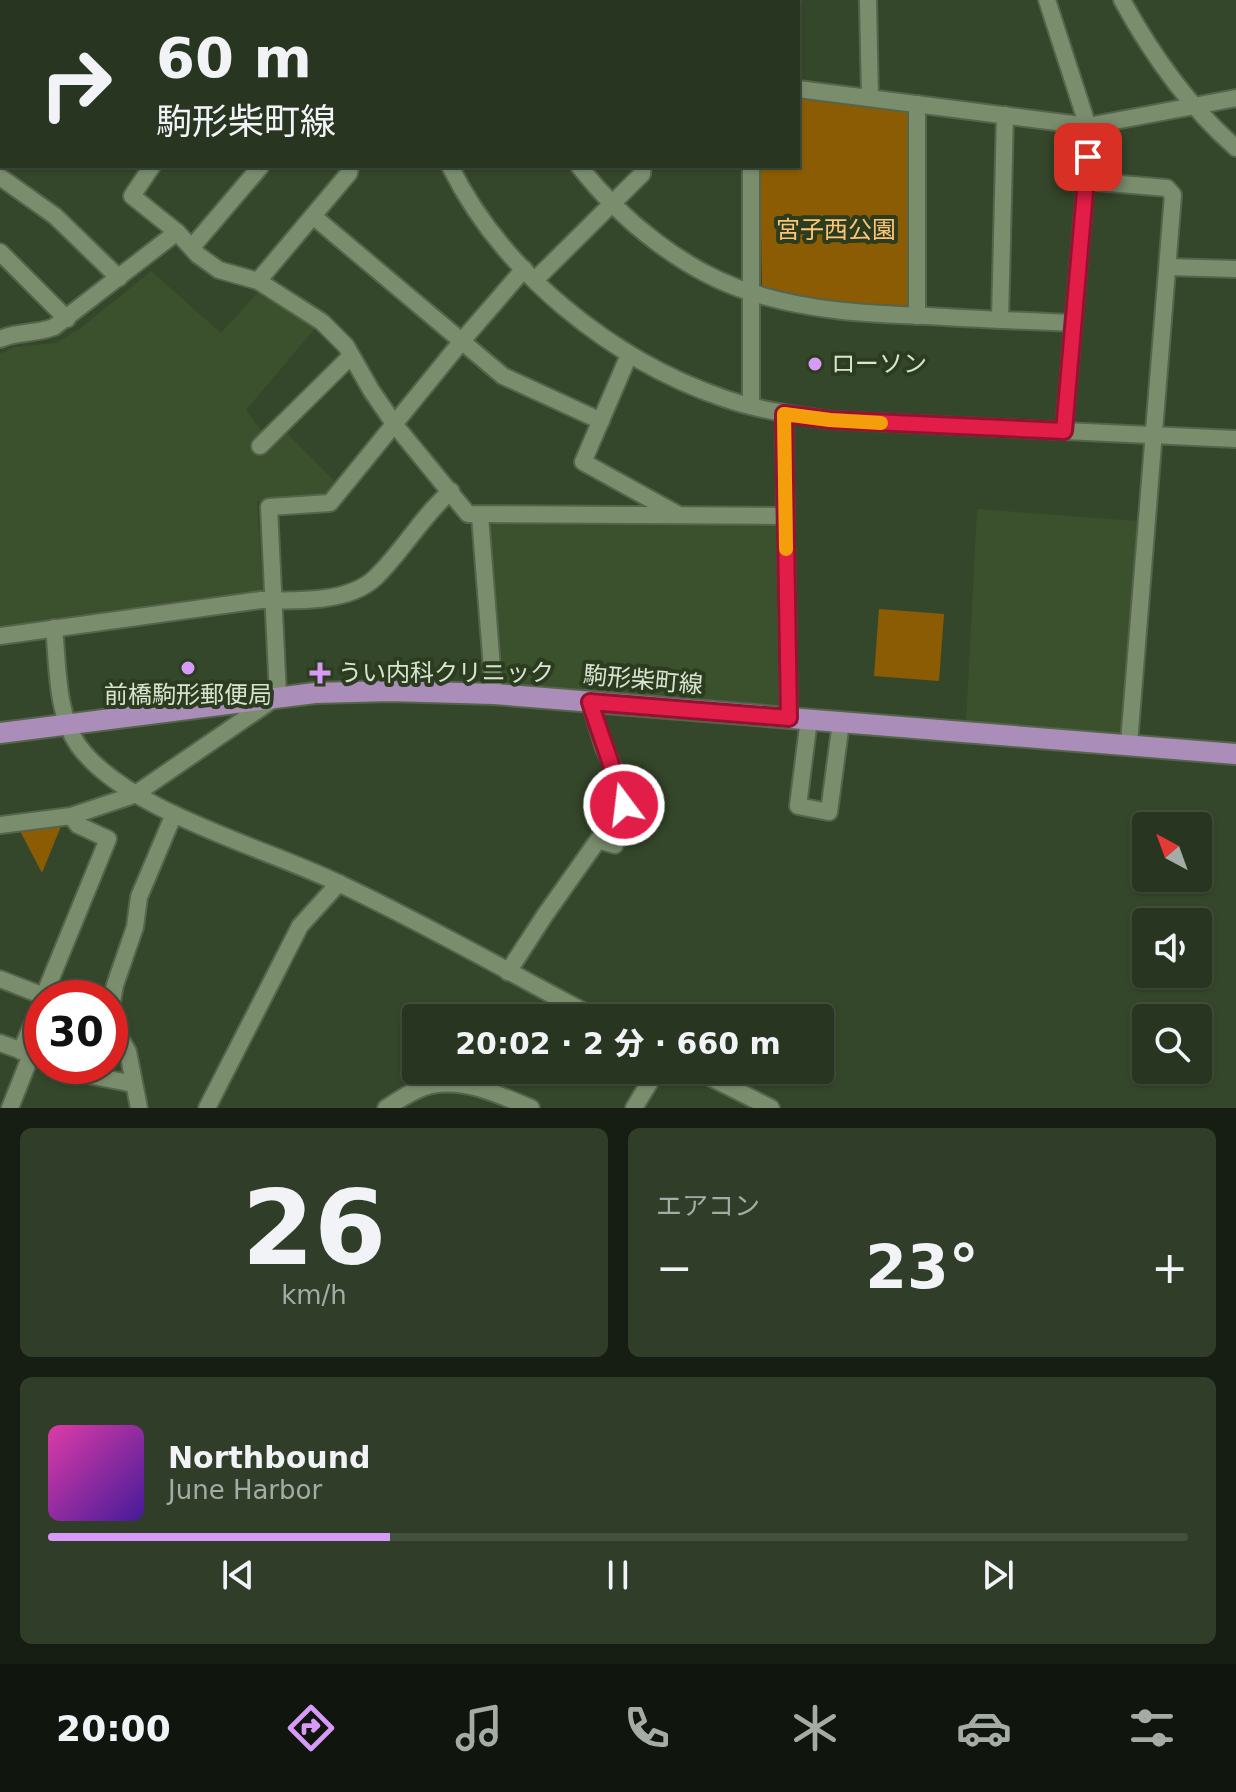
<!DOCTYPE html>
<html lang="ja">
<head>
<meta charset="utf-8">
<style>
	body { margin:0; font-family:"DejaVu Sans","Noto Sans JP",sans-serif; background:#303d29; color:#f1f3f6; height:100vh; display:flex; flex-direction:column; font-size:30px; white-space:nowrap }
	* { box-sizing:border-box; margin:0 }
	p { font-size:26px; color:#a5aba5 }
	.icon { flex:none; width:44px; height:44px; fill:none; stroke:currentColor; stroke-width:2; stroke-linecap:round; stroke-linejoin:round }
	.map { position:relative; height:1108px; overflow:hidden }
	.panel { display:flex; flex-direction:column; gap:20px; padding:20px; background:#161d12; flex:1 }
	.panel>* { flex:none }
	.hud { position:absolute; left:0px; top:0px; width:800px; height:168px; box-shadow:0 2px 6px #0004,0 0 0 2px #44503e; background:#283520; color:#f1f3f6; overflow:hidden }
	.needle { width:52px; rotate:319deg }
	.controls { position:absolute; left:1132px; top:812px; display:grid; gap:16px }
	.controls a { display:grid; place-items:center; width:80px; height:80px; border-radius:8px; background:#283520; box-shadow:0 2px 6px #0004,0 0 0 2px #44503e; font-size:40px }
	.speed { position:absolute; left:24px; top:980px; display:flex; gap:16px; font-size:40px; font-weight:700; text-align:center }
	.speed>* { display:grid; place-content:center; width:104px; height:104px; border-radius:50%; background:#283520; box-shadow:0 2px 6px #0004,0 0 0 2px #44503e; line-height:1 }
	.speed .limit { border:12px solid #d22; background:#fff; color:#111 }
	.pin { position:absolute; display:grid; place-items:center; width:68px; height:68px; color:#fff; margin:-34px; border-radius:16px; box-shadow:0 4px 12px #0006 }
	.me { position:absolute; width:88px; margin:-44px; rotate:345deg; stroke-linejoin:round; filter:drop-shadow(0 0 6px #0008) }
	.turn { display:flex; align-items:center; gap:28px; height:168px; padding:0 24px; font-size:36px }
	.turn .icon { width:104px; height:104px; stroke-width:2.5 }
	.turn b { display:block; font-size:56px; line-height:68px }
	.big { font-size:60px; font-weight:800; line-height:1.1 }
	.panel .card { flex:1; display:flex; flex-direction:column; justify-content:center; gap:12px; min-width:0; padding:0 28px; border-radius:12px; background:#303d29 }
	.panel .dial { align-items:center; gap:0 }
	.dial b { font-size:104px; line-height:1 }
	.song { display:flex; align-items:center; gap:24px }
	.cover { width:96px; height:96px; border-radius:12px; background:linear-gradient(135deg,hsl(320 70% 55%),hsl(260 70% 35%)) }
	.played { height:8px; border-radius:4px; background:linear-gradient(90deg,#d89af8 30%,#44503e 30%) }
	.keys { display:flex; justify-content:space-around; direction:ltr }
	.heat { display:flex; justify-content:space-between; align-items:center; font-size:44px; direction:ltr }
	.panel .tiles { flex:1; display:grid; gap:20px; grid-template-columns:1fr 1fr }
	.card:last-child { grid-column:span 2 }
	.trip { position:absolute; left:402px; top:1004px; width:432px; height:80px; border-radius:8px; background:#283520; box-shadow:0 2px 6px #0004,0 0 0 2px #44503e; font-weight:800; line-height:80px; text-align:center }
	.tabs { display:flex; height:128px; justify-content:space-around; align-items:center; background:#10150d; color:#a5aba5 }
	.tabs .icon { width:56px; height:56px }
	.tabs .active { color:#d89af8 }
	.tabs b { font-size:36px; color:#f1f3f6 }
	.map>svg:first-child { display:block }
	.built { fill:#3b502c }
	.green { fill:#8b5c03 }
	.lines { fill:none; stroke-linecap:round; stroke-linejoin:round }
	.minor-casing { stroke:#55644b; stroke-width:20 }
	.major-casing { stroke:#55644b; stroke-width:24 }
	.minor { stroke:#7a8e6e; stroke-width:16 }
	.major { stroke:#aa8db8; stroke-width:20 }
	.route-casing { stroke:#92132f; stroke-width:20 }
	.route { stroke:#e11d48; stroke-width:14 }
	.slow { stroke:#f59e0b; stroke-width:14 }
	.poi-dot { fill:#d89af8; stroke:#2b3c1f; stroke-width:3 }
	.labels { text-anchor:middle; stroke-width:8; stroke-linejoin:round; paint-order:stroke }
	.park-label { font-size:24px; fill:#fdc477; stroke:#2b3c1f }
	.poi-label { font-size:24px; fill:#d8e3d2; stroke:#2b3c1f; text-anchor:start }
	.street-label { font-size:24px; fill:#d8e3d2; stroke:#2b3c1f }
</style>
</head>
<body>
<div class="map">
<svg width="1236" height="1108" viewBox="0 0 1236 1108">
	<rect width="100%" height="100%" fill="#35472a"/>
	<!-- built -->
	<g class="built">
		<polygon points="151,271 221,333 261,289 317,326 246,410 270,442 283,429 337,484 324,497 257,501 263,590 258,595 116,610 0,628 0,354 14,347 56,343 81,328"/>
		<polygon points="977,509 1137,521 1121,734 966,722"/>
		<polygon points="497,519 778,522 779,709 499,687 486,531"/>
	</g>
	<!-- green -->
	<g class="green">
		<polygon points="798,97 905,110 910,114 909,304 906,309 835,305 766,290 762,286 760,166 798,166"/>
		<polygon points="879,609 944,614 939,681 874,676"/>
		<polygon points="55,822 61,826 42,873 18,827"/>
	</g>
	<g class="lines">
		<defs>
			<g id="minor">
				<polyline points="67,0 75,2"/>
				<polyline points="397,0 397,2"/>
				<polyline points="506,0 506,2"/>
				<polyline points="751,0 751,2"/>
				<polyline points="868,0 870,98"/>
				<polyline points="1047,0 1090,133 1064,431"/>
				<path d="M1122,0C1152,55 1189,107 1236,148"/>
				<polyline points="189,2 189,0"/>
				<polyline points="290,2 290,0"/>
				<polyline points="798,89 1088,126 1236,98"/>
				<polyline points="0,100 2,101"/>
				<polyline points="152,166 132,196 177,232 198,255 219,270 258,281 322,322 346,346 371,390 395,425 468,514 785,516"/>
				<path d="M450,166C502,272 612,360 723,398C757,410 794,415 830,420L1236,439"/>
				<path d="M579,166C621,220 686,273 753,293C810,311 867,314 927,316C975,319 1024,321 1072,323"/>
				<polyline points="751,166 751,406"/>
				<polyline points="0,177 55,216 119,278"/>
				<polyline points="1086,181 1167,188 1173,195 1129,743"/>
				<polyline points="313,216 503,376 601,421"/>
				<polyline points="192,247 261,166"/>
				<polyline points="0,252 67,319"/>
				<polyline points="1168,267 1236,269"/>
				<polyline points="535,280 642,174 643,166"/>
				<polyline points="258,281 349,173 350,166"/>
				<polyline points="917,316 917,104"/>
				<polyline points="1000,320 1005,115"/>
				<path d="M0,339C18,331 36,334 54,327L177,232"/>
				<polyline points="629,355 583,462 679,515"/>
				<polyline points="784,414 789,718"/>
				<polyline points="260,446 351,356"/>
				<polyline points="480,516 494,694"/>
				<path d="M54,628C58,665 56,713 78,745C125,811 264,847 338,883C426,924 510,973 596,1018"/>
				<path d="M0,636L261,600C295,601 350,603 376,577C403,551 422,516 451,491"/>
				<polyline points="809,719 798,806 829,812 841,722"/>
				<polyline points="0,825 71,816 134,795 278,696 269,507 330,503 461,342 524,269"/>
				<polyline points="508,972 545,915 598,840 615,845 624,805 614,769 604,748 590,702"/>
				<polyline points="0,979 49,998"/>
				<polyline points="43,998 108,839 78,825 71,816"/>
				<polyline points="110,1012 115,985 135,927 139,897 174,814"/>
				<polyline points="110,1020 128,1052 139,1108"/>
				<polyline points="0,1043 42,1058"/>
				<polyline points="21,1051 42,1001"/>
				<polyline points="64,1066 93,1076 134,1084"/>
				<polyline points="696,1070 771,1108"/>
				<polyline points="10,1108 31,1055"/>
				<polyline points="207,1108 300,926 339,883"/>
				<path d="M386,1108C399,1100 416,1088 432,1085C465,1078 502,1096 531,1108"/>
				<polyline points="634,1108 657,1070"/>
			</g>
			<polyline id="major" points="0,733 315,693 390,691 494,694 1236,754"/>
		</defs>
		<!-- minor casing -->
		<use href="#minor" class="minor-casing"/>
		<!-- major casing -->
		<use href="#major" class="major-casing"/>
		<!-- minor -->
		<use href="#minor" class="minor"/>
		<!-- major -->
		<use href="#major" class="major"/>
	</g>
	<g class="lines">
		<defs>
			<path id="route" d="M624,805C614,770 601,737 590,702L789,718L784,414L830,420L1064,431L1088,157"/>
		</defs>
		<!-- route casing -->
		<use href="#route" class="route-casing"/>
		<!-- route -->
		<use href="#route" class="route"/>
		<!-- slow -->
		<polyline class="slow" points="786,549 784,414 830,420 881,423"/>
	</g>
	<!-- markers -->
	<g class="poi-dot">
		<circle cx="815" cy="364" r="8"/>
		<circle cx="188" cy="668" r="8"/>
		<path d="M316 661h8v8h8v8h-8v8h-8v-8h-8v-8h8z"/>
	</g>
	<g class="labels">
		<!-- park labels -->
		<g class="park-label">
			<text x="836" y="238">宮子西公園</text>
		</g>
		<!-- poi labels -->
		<g class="poi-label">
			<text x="831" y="372">ローソン</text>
			<text x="338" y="681">うい内科クリニック</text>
			<text x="188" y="703" text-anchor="middle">前橋駒形郵便局</text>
		</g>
		<!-- street labels -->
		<g class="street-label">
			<text transform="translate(643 680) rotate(5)" y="8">駒形柴町線</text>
		</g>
	</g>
</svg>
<div class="controls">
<a><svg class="needle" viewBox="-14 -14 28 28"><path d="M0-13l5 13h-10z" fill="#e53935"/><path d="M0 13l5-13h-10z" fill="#a5aba5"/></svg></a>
<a><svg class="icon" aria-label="sound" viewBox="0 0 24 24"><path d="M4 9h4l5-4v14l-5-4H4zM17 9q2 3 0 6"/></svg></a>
<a><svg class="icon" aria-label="search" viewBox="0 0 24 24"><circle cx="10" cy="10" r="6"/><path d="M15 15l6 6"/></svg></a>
</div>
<div class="speed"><div class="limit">30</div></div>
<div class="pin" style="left:1088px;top:157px;background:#d93025"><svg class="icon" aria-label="arrive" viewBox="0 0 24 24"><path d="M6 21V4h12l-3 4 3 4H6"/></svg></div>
<svg class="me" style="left:624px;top:805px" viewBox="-20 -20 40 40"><circle r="17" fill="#e11d48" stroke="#fff" stroke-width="3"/><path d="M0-11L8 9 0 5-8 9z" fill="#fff"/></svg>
<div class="trip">20:02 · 2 分 · 660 m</div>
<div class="hud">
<div class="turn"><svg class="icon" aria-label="right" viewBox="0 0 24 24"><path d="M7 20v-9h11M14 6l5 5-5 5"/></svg><div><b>60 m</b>駒形柴町線</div></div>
</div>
</div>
<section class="panel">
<div class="tiles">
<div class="card dial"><b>26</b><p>km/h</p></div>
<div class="card"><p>エアコン</p>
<div class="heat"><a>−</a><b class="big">23°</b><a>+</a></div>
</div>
<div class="card">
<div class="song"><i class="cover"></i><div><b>Northbound</b><p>June Harbor</p></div></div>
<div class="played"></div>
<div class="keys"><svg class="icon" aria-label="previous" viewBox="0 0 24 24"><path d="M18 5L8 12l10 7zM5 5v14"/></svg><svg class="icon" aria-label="pause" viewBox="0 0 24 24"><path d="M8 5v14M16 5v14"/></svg><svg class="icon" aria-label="next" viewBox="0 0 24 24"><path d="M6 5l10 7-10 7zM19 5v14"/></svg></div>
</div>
</div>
</section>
<nav class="tabs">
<b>20:00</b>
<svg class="icon active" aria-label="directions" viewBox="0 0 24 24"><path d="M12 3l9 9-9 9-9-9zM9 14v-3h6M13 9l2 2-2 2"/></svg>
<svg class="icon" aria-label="music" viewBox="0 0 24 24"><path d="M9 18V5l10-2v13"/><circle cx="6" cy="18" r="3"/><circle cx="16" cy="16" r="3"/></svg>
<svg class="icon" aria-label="phone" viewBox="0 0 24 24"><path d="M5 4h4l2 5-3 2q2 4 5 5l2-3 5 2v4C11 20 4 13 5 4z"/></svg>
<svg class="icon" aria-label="climate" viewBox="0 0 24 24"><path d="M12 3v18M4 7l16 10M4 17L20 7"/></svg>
<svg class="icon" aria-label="car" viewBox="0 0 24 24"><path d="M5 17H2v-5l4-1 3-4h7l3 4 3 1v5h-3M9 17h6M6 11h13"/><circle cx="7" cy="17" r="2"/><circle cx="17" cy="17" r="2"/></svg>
<svg class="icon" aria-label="filters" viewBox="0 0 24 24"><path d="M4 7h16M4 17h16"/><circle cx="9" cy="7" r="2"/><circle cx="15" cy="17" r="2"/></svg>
</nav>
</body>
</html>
